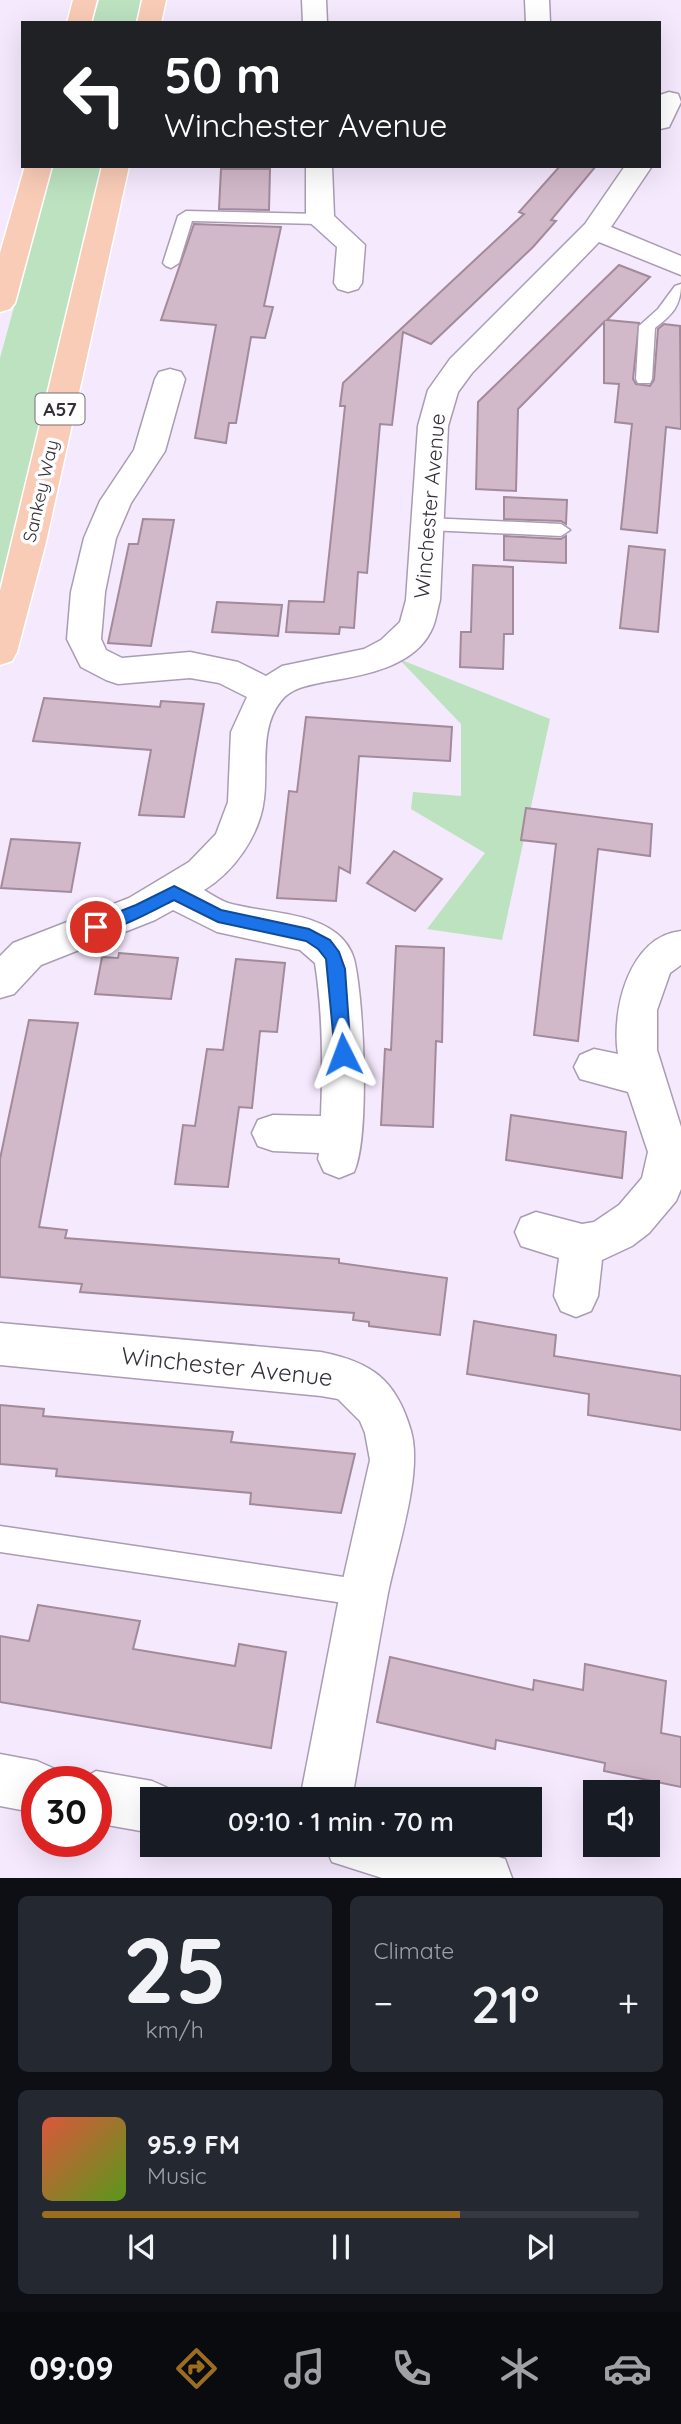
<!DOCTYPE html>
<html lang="en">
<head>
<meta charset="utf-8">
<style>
	body { margin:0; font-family:Quicksand,sans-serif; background:#242831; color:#f1f3f6; height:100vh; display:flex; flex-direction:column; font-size:26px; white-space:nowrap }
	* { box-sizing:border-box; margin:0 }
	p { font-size:23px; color:#9ea1a6 }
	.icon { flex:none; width:38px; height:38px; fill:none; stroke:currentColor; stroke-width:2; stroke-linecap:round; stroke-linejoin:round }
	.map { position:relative; height:1878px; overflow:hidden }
	.drawer { display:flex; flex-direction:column; gap:18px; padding:18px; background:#0d0f14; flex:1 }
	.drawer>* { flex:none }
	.banner { position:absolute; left:21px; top:21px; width:640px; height:147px; border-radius:0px; box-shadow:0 7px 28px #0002; background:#202124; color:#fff; overflow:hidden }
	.tools { position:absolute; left:583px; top:1780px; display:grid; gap:14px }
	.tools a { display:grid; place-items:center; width:77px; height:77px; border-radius:0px; background:#171b24; box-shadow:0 7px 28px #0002; font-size:35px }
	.speed { position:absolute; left:21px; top:1766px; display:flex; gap:14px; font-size:35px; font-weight:700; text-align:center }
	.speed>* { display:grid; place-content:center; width:91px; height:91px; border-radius:50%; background:#171b24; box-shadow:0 7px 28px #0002; line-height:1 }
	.speed .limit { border:10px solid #d22; background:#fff; color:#111 }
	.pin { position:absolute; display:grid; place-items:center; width:60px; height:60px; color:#fff; margin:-30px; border:4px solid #fff; border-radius:50%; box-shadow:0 2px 7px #0007 }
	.me { position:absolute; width:77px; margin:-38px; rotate:357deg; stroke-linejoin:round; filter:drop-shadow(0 0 5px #0008) }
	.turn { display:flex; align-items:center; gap:24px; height:147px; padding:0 28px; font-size:32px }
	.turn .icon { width:91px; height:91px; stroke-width:2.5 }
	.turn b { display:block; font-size:49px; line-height:60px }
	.big { font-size:52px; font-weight:600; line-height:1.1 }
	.drawer .tile { flex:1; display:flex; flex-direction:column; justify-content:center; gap:10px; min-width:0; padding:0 24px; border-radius:10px; background:#242831 }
	.drawer .dial { align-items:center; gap:0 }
	.dial b { font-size:91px; line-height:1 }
	.song { display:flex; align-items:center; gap:21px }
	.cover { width:84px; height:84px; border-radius:10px; background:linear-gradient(135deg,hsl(10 70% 55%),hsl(90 70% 35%)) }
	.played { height:7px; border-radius:4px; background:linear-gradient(90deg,#9c6d1f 70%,#363941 70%) }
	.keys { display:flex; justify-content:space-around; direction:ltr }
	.heat { display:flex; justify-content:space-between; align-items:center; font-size:38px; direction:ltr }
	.drawer .tiles { flex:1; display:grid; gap:18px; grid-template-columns:1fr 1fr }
	.tile:last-child { grid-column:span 2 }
	.trip { position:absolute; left:140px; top:1787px; width:402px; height:70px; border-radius:0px; background:#171b24; box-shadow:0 7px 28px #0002; font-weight:600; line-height:70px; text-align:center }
	.tab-bar { display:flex; height:112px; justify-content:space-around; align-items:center; background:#090b0e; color:#9ea1a6 }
	.tab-bar .icon { width:49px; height:49px }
	.tab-bar .current { color:#9c6d1f }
	.tab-bar b { font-size:32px; color:#f1f3f6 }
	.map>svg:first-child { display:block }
	.green { fill:#bce2c0 }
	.building { fill:#d2b9ca; stroke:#a28a9b; stroke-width:2 }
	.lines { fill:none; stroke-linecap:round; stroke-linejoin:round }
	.lane-casing { stroke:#aa9cb3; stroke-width:3 }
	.street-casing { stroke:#aa9cb3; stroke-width:3 }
	.highway-casing { stroke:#fff; stroke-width:3 }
	.lane { fill:#fff; fill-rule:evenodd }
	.street { fill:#fff; fill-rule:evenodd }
	.highway { fill:#f9ccb7; fill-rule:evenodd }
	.route { fill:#1a73e8; stroke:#114b97; stroke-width:2 }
	.labels { text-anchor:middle; stroke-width:7; stroke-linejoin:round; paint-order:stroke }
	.far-street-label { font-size:18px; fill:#352f39; stroke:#fff }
	.shield { fill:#fff; stroke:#726d74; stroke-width:2 }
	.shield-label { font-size:19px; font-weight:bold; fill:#352f39 }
	.street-label { font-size:21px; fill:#352f39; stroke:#fff }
	.near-street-label { font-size:24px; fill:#352f39; stroke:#fff }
</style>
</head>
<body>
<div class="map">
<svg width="681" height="1878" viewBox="0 0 681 1878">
	<rect width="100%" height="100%" fill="#f5e9fd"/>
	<!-- green -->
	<g class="green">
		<polygon points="99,0 142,0 137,23 92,23"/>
		<polygon points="53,166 103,166 0,599 0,358"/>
		<polygon points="399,659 550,719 502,940 427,929 485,853 411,809 413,792 461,796 461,724"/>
	</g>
	<!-- building -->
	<g class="building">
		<polygon points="560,166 596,166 551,220 556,221 533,247 431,344 403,332 392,425 380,424 367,573 358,572 354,628 340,627 339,634 286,632 289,601 324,602 345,406 340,406 343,383 524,214 519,212"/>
		<polygon points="221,169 270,169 269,210 219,209"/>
		<polygon points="194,224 281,227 264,306 273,307 265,338 251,337 236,423 229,423 226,443 195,438 216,325 161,320"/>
		<polygon points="619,265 650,277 607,320 639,323 633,379 636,384 650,386 654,380 658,329 664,324 680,326 681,429 666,427 657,533 621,529 632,424 615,422 619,384 604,383 604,322 518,409 516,491 476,489 478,402"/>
		<polygon points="504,497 567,500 566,524 561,521 504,519"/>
		<polygon points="143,519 174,520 151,646 108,643 129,544 138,544"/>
		<polygon points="504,536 561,539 566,536 566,563 504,560"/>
		<polygon points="629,546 665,550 658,632 620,628"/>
		<polygon points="473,565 513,567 513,634 504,634 503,669 460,667 461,632 471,632"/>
		<polygon points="217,602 282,605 278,636 212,632"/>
		<polygon points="44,698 160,707 161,701 204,704 184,817 139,815 151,750 33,741"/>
		<polygon points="306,717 452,727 450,761 359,756 350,873 339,867 336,901 277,898 289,791 297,792"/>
		<polygon points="526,808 652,824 650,856 598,849 578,1041 534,1035 556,844 521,840"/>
		<polygon points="11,839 80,843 71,892 1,888"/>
		<polygon points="394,851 442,879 415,911 367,883"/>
		<polygon points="396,946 444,948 442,1042 436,1041 433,1127 381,1125 385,1049 391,1050"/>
		<polygon points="119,953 178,958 171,999 95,994 102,957 118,958"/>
		<polygon points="236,959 285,963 277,1032 260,1031 252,1108 239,1107 228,1187 175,1184 183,1125 195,1126 207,1049 223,1050"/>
		<polygon points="29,1020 78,1023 39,1227 67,1230 65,1238 339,1259 339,1263 447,1278 440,1335 369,1326 369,1322 353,1320 354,1313 80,1292 82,1284 0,1277 0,1159"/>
		<polygon points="511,1115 626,1132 622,1178 506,1160"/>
		<polygon points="474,1321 556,1335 554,1356 681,1376 681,1430 588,1415 589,1394 467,1374"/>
		<polygon points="0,1405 44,1409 43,1416 233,1432 231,1442 355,1454 341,1513 250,1504 251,1493 56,1476 57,1469 0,1464"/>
		<polygon points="38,1605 140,1621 133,1649 235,1666 239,1644 286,1652 271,1748 0,1702 0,1636 29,1641"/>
		<polygon points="390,1657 533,1690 534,1680 583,1690 585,1664 666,1681 661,1733 681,1737 681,1787 604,1771 605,1763 496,1740 495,1749 377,1722"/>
	</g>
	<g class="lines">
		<defs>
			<g id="lane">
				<polygon points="186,211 320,214 328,219 320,224 192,221 179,263 171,268 166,266 163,263 178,216"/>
				<path d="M681,284C681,306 672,315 655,328L652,379L650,383H638L636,379L639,326L658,309L675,286Z"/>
				<polygon points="428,518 561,524 570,530 561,536 428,530 419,524"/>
				<polygon points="0,1526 364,1580 373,1584 377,1593 373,1602 364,1606 0,1552"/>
			</g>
			<g id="street">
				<polygon points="302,0 326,0 327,23 303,23"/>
				<polygon points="525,0 549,0 550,23 526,23"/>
				<polygon points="669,92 678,94 681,102 669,127 660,129 660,95"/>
				<polygon points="306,166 332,166 334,216 365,245 362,283 358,289 348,292 338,289 334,283 337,247 306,219"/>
				<path d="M625,166H652L611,227L681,256V275L599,242L472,373L458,392L448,426L440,600C437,610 436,622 431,631C413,668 360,676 324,682C309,685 291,688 281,701C259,728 268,768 264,799C260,835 234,872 204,890C212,895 220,900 228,903C262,913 307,911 336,933C344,939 351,949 354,959C364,999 370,1137 354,1172L339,1178L324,1172L318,1159L319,1153L273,1151L258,1146L252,1133L258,1120L273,1115L321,1116C323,1065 323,1014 315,963L300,950L217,932L173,910L155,920L41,965L14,994L0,998V956L13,943L129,898L189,862L216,834L228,802L231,732L247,697L219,683L190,678L118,684L106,680L81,667L67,639L71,592L84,538L100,501L134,450L155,379L159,372L170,369L181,372L185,379L165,451L131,503L116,538L105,592L101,639L106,650L122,658L190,652L238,662L266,676L282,666L364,649L381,640L400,622L406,600L418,426L428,390L450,359L585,224Z"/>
				<path d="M681,931V965L670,973L657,1010V1050L681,1127V1189L676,1201L649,1233L632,1246L602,1260L598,1296L591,1311L576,1317L561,1311L554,1296L559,1258L521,1246L515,1232L521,1218L536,1212L582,1224L594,1222L619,1205L642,1178L648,1152L628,1092L580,1079L574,1067L580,1055L594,1049L618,1054C611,1011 629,936 681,931Z"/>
				<path d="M0,1323L321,1352C371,1362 396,1379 411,1431C423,1473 397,1549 388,1593C375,1662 364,1731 352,1799H300L340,1593L370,1460L365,1433L360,1421L338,1399L321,1396L0,1365Z"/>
				<polygon points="0,1754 37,1761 55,1769 60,1782 37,1782 37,1813 0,1806"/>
				<polygon points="96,1771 152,1781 170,1789 174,1799 152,1799 152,1833 96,1823 96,1782 77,1782"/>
				<polygon points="324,1844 457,1844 505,1859 512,1878 382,1878 332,1862"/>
			</g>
			<g id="highway">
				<polygon points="73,0 97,0 91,23 67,23"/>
				<polygon points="142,0 166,0 161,23 137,23"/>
				<polygon points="25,166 52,166 15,303 10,309 0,312 0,253"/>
				<polygon points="102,166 129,166 46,542 17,652 12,661 0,665 0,591"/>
			</g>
		</defs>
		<!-- lane casing -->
		<use href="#lane" class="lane-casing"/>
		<!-- street casing -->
		<use href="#street" class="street-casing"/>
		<!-- highway casing -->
		<use href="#highway" class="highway-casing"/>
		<!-- lane -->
		<use href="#lane" class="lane"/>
		<!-- street -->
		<use href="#street" class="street"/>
		<!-- highway -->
		<use href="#highway" class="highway"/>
	</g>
	<!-- route -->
	<path class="route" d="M174,886L221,910L309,929L330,940L339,952L345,969L351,1054L349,1059L343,1061L337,1059L335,1054L326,959L318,949L306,941L218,922L174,900C158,908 106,937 90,932L88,927L90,923L136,905Z"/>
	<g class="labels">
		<!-- far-street labels -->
		<g class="far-street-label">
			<text transform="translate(41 491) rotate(-77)" y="6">Sankey Way</text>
		</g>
		<!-- shield labels -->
		<rect class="shield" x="35.5" y="393.5" width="49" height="31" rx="5"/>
		<g class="shield-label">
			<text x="60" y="416">A57</text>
		</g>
		<!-- street labels -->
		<g class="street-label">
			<text transform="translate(430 506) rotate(-85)" y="7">Winchester Avenue</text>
		</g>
		<!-- near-street labels -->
		<g class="near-street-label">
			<text transform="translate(227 1367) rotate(6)" y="8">Winchester Avenue</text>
		</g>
	</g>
</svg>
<div class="tools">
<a><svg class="icon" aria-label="sound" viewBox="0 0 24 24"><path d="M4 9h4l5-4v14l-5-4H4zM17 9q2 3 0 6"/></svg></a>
</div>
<div class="speed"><div class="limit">30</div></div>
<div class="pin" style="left:96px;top:927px;background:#d93025"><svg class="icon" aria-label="arrive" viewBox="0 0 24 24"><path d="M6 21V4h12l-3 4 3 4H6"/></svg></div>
<svg class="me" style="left:343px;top:1054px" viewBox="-20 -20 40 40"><path d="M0-17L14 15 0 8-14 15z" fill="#1a73e8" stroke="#fff" stroke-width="4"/></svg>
<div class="trip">09:10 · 1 min · 70 m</div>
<div class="banner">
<div class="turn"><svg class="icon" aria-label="left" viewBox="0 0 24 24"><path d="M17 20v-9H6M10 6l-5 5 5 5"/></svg><div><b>50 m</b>Winchester Avenue</div></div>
</div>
</div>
<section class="drawer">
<div class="tiles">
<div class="tile dial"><b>25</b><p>km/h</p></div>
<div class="tile"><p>Climate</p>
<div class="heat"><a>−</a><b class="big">21°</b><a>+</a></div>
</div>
<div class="tile">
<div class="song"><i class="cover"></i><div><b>95.9 FM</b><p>Music</p></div></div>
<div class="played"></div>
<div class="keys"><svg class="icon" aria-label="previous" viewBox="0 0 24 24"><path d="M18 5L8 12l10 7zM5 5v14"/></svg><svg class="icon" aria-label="pause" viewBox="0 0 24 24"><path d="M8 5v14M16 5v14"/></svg><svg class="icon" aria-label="next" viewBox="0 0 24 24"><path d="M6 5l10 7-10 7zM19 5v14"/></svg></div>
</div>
</div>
</section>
<nav class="tab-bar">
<b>09:09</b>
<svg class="icon current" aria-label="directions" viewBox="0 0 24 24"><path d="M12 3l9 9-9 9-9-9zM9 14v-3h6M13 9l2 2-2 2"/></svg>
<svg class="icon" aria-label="music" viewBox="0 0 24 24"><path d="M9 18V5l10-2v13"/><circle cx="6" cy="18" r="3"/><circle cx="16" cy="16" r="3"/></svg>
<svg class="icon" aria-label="phone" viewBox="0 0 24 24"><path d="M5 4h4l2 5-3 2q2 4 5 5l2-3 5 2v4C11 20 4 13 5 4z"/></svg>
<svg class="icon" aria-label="climate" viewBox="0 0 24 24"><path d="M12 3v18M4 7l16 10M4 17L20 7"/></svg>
<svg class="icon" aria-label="car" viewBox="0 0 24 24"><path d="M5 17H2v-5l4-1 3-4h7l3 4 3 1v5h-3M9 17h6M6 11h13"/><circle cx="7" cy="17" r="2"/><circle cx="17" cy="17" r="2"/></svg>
</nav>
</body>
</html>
